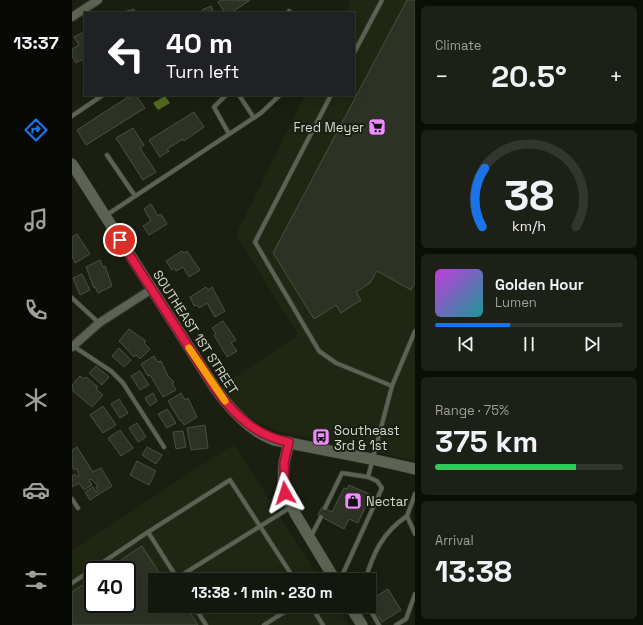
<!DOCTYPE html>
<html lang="en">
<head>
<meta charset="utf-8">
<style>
	body { margin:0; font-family:"Space Grotesk",sans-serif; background:#1d2016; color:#f1f3f6; height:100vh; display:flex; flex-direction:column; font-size:15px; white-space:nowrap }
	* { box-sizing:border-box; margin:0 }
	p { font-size:13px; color:#9d9f9d }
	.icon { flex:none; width:22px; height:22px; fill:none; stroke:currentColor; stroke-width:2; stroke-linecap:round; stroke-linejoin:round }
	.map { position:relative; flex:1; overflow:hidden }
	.sheet { display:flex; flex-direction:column; gap:6px; padding:6px; background:#0b0d07; width:228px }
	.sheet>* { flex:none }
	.top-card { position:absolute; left:12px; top:12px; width:271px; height:84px; border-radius:0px; box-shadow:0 2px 10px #0003,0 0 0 1px #33362e; background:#202124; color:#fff; overflow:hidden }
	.speed { position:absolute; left:12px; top:561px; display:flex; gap:8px; font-size:20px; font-weight:700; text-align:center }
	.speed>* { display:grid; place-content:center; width:52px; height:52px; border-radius:50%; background:#14170d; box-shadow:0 2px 10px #0003,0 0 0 1px #33362e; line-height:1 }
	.speed .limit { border:2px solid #111; border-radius:6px; background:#fff; color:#111 }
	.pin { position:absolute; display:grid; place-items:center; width:34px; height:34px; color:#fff; margin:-17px; border:2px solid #fff; border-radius:50%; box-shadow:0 1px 4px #0007 }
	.me { position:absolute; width:44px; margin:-22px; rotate:354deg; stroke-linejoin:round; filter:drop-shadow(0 0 3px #0008) }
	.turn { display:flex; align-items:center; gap:14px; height:84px; padding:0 16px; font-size:18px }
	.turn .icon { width:52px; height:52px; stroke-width:2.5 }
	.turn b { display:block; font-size:28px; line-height:34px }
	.big { font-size:30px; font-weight:700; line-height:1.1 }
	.sheet .card { flex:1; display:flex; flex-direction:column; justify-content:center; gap:6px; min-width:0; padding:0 14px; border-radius:6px; background:#1d2016 }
	.sheet .dial { align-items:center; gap:0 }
	.dial svg { height:104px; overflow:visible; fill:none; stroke:#33362e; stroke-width:7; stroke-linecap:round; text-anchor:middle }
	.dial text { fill:#f1f3f6; stroke:none }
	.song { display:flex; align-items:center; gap:12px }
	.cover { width:48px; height:48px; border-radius:6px; background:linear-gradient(135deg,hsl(290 70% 55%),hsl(180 70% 35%)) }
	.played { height:4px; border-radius:2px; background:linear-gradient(90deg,#1a73e8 40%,#33362e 40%) }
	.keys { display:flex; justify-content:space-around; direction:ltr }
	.heat { display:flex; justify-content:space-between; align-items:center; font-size:22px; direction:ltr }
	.charge { height:6px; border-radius:3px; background:linear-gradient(90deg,#34c759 75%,#33362e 0) }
	.trip { position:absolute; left:76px; top:573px; width:228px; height:40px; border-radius:0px; background:#14170d; box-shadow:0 2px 10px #0003,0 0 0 1px #33362e; font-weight:700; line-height:40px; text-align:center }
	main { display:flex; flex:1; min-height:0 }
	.tab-bar { display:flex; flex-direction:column; width:72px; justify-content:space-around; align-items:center; background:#080905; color:#9d9f9d }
	.tab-bar .icon { width:28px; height:28px }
	.tab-bar .selected { color:#1a73e8 }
	.tab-bar b { font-size:18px; color:#f1f3f6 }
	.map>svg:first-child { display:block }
	.built { fill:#1f2713; fill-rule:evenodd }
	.water { fill:#526b1f }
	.building { fill:#2d3324; stroke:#4a5141 }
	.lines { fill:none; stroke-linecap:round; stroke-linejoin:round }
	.lane-casing { stroke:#33372f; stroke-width:5.5 }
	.street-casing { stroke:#33372f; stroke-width:10 }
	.secondary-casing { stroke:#33372f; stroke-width:12 }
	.lane { stroke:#5c6352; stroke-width:4 }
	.street { stroke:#5c6352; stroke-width:8 }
	.secondary { stroke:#5c6352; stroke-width:11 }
	.route-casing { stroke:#92132f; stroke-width:10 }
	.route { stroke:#e11d48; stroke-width:7 }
	.slow { stroke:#f59e0b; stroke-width:7 }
	.labels { text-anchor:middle; stroke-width:4; stroke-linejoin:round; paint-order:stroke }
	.poi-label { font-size:13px; fill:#d6dad1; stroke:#1a1f11; text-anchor:start }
	.street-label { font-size:13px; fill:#d6dad1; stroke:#1a1f11 }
</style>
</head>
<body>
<main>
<nav class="tab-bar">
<b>13:37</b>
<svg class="icon selected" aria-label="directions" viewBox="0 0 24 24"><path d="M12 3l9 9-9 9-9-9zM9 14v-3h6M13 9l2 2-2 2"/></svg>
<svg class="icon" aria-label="music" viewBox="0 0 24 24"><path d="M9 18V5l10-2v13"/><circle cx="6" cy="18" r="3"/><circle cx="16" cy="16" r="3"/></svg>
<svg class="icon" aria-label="phone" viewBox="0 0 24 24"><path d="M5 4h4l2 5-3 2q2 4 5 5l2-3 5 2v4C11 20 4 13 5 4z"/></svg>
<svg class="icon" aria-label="climate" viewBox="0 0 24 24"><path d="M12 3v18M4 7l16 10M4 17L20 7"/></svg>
<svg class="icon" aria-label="car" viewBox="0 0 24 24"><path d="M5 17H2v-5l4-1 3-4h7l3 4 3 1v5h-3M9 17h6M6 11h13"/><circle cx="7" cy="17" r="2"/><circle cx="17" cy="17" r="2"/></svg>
<svg class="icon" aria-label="filters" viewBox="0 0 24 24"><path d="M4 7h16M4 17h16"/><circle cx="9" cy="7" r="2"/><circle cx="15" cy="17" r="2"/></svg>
</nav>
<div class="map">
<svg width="343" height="625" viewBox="0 0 343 625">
	<rect width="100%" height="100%" fill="#1a1f11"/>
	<!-- built -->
	<g class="built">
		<polygon points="279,0 343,0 343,461 268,443 205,431 188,423 169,412 149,386 226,335 164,235 233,95 282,95 282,13 273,13"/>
		<path d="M162,444L248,580H83V606H265L277,625H0V550ZM21,570H55V604H21Z"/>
	</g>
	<!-- water -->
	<polygon class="water" points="93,96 98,103 86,110 81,103"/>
	<!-- building -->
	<g class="building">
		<polygon points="149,0 178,0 159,13 153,13 146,2"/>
		<polygon points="335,0 343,0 343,283 339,290 305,271 298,283 284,292 289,300 269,313 264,305 242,319 201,253"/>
		<polygon points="139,6 142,13 131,13 130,10"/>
		<polygon points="62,9 63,13 48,13"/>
		<polygon points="12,32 13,58 4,63 0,56 0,49 7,45 2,37"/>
		<polygon points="64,95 73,108 14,145 5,130 56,97 57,99"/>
		<polygon points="122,112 132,127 112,141 111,139 95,149 97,151 88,157 77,140"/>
		<polygon points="61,128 72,145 68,148 84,172 71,180 44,138"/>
		<polygon points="79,204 86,216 89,214 95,224 77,235 71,226 79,221 72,209"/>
		<polygon points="5,234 18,254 3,263 0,256 0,237"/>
		<polygon points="110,251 112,253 115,251 128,270 117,277 111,267 104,271 102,268 100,270 94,261"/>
		<polygon points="28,260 31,267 33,266 40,286 26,293 23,287 22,288 14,267"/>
		<polygon points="10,274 18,290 8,295 1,278"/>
		<polygon points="134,287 136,290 140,287 153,311 143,317 135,303 127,308 125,305 122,306 118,297"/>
		<polygon points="151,321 164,340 159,343 165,351 155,357 142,335 144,334 140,328"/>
		<polygon points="57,329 74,341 72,343 78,349 68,359 64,355 62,357 47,341"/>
		<polygon points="47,348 59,360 52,367 40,356"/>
		<polygon points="82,356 86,362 89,361 96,376 102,382 100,383 104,390 91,397 78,375 76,376 69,364"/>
		<polygon points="24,366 37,377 30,385 17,373"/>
		<polygon points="68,371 77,385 68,390 59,376"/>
		<polygon points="8,376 12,379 14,377 26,387 24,389 31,395 20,407 0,390 0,385"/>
		<polygon points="81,393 85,401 78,406 73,398"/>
		<polygon points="109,393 113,400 116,398 125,417 112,425 109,420 108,421 96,401"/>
		<polygon points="47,399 56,413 48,418 39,404"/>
		<polygon points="31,406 44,425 31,433 18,415"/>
		<polygon points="95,409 104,423 95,428 86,414"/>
		<polygon points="65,423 74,437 66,442 57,428"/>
		<polygon points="133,425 136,448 119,450 115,428"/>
		<polygon points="48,430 61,448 49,456 36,438"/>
		<polygon points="111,431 114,447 104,449 101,432"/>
		<polygon points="5,447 21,472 29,468 40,486 18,500 13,492 21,487 24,492 26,491 24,487 26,486 19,479 17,480 20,485 12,490 7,483 0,487 0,476 3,474 5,477 7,476 5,468 2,470 0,466 0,450"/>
		<polygon points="75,447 90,455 84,464 70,455"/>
		<polygon points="65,461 84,471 77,485 58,475"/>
		<polygon points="277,485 299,495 286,523 277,519 272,529 246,515 250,507 260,512 272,488 275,489"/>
		<polygon points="70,546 92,580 83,580 83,606 114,606 126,625 0,625 0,592 21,578 21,604 55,604 55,570 34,570"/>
		<polygon points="316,589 329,610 310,622 297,601"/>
	</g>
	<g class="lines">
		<defs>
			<g id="lane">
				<polyline points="217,11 218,13"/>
				<polyline points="282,53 310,0"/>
				<polyline points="154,95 142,107 157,134"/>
				<polyline points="167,95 182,118"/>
				<polyline points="259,95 183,242 247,351 264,363 320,386"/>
				<polyline points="0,116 31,95"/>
				<polyline points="35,155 63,196"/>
				<polyline points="33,216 189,113 208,95"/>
				<polyline points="0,298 27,323"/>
				<polyline points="1,346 39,371 51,383 92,447"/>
				<polyline points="343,494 335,516 343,534"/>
				<polyline points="0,499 6,508"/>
				<polyline points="253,508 270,473 296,477"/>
				<polyline points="238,538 249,517"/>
				<polyline points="105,578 76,532 158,480 223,580"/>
				<polyline points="106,580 105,578 219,507"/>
				<polyline points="268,580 310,488 305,481 296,477 320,386 343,331"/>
				<path d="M293,580C302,552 310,533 335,516"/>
				<polyline points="0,583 76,532"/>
				<polyline points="122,606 134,625"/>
				<polyline points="239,606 251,625"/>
				<polyline points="296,606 307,625"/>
				<polyline points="192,625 222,606"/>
				<polyline points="324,625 334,619 343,594"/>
			</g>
			<g id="street">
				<polyline points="0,17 26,0"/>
				<polyline points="0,347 27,323 80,289"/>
			</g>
			<g id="secondary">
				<path d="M0,164L143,388C158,409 177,431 202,440L299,459L343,469"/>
				<polyline points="217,442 212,463 211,485 213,493 224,515 263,580"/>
				<polyline points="278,606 290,625"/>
			</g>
		</defs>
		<!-- lane casing -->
		<use href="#lane" class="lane-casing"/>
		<!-- street casing -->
		<use href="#street" class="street-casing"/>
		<!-- secondary casing -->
		<use href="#secondary" class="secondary-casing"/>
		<!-- lane -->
		<use href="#lane" class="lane"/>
		<!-- street -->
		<use href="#street" class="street"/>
		<!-- secondary -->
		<use href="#secondary" class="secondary"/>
	</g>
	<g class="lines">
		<defs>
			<path id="route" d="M48,240L143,388C162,415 184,436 217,442L212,463L213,493"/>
		</defs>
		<!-- route casing -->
		<use href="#route" class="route-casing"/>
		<!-- route -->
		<use href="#route" class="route"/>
		<!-- slow -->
		<polyline class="slow" points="117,348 153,401"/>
	</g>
	<!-- icons -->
	<defs>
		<symbol id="supermarket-square" viewBox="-11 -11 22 22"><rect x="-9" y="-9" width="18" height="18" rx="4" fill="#eb8dfb" stroke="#1a1f11"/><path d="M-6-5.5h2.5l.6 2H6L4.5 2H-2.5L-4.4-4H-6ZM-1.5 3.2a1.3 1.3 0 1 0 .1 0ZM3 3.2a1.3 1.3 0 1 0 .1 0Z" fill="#111"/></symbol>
		<symbol id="bus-square" viewBox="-11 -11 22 22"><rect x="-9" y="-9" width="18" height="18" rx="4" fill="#eb8dfb" stroke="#1a1f11"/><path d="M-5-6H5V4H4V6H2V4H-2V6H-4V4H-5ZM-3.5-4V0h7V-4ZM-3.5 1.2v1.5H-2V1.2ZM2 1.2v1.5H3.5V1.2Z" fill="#111"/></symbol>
		<symbol id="shop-square" viewBox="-11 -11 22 22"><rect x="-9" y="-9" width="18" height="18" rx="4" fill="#eb8dfb" stroke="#1a1f11"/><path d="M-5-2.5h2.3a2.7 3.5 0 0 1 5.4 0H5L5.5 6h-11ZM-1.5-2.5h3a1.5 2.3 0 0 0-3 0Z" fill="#111"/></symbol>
	</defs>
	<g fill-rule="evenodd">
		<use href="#supermarket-square" x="295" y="117" width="20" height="20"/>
		<use href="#bus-square" x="239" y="427" width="20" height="20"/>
		<use href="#shop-square" x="271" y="491" width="20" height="20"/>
	</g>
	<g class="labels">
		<!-- poi labels -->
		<g class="poi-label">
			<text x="292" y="132" text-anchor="end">Fred Meyer</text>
			<text x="262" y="435">Southeast<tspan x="262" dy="15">3rd &amp; 1st</tspan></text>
			<text x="294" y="506">Nectar</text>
		</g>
		<!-- street labels -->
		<g class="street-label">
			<text transform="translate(124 332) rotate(57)" y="5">SOUTHEAST 1ST STREET</text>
		</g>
	</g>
</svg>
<div class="speed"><div class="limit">40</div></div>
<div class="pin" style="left:48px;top:240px;background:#d93025"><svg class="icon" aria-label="arrive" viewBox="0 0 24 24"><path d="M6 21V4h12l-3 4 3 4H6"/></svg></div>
<svg class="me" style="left:213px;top:493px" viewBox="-20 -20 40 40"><path d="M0-17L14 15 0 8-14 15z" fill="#e11d48" stroke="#fff" stroke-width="4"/></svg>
<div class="trip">13:38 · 1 min · 230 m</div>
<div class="top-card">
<div class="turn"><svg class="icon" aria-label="left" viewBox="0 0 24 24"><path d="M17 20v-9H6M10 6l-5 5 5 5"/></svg><div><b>40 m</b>Turn left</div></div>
</div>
</div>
<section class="sheet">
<div class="card"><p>Climate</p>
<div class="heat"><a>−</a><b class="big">20.5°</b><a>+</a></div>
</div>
<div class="card dial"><svg viewBox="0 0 100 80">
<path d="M14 69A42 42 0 1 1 86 69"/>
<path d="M14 69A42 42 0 0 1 16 24" stroke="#1a73e8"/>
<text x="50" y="56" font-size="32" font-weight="700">38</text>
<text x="50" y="72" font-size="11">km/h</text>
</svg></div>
<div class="card">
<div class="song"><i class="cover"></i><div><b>Golden Hour</b><p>Lumen</p></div></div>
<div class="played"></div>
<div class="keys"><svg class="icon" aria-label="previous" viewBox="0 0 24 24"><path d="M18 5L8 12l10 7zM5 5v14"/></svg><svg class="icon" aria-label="pause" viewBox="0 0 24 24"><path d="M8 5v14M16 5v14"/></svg><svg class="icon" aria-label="next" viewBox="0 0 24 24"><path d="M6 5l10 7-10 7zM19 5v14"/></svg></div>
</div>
<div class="card"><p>Range · 75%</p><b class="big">375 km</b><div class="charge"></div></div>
<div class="card"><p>Arrival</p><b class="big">13:38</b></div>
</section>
</main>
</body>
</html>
